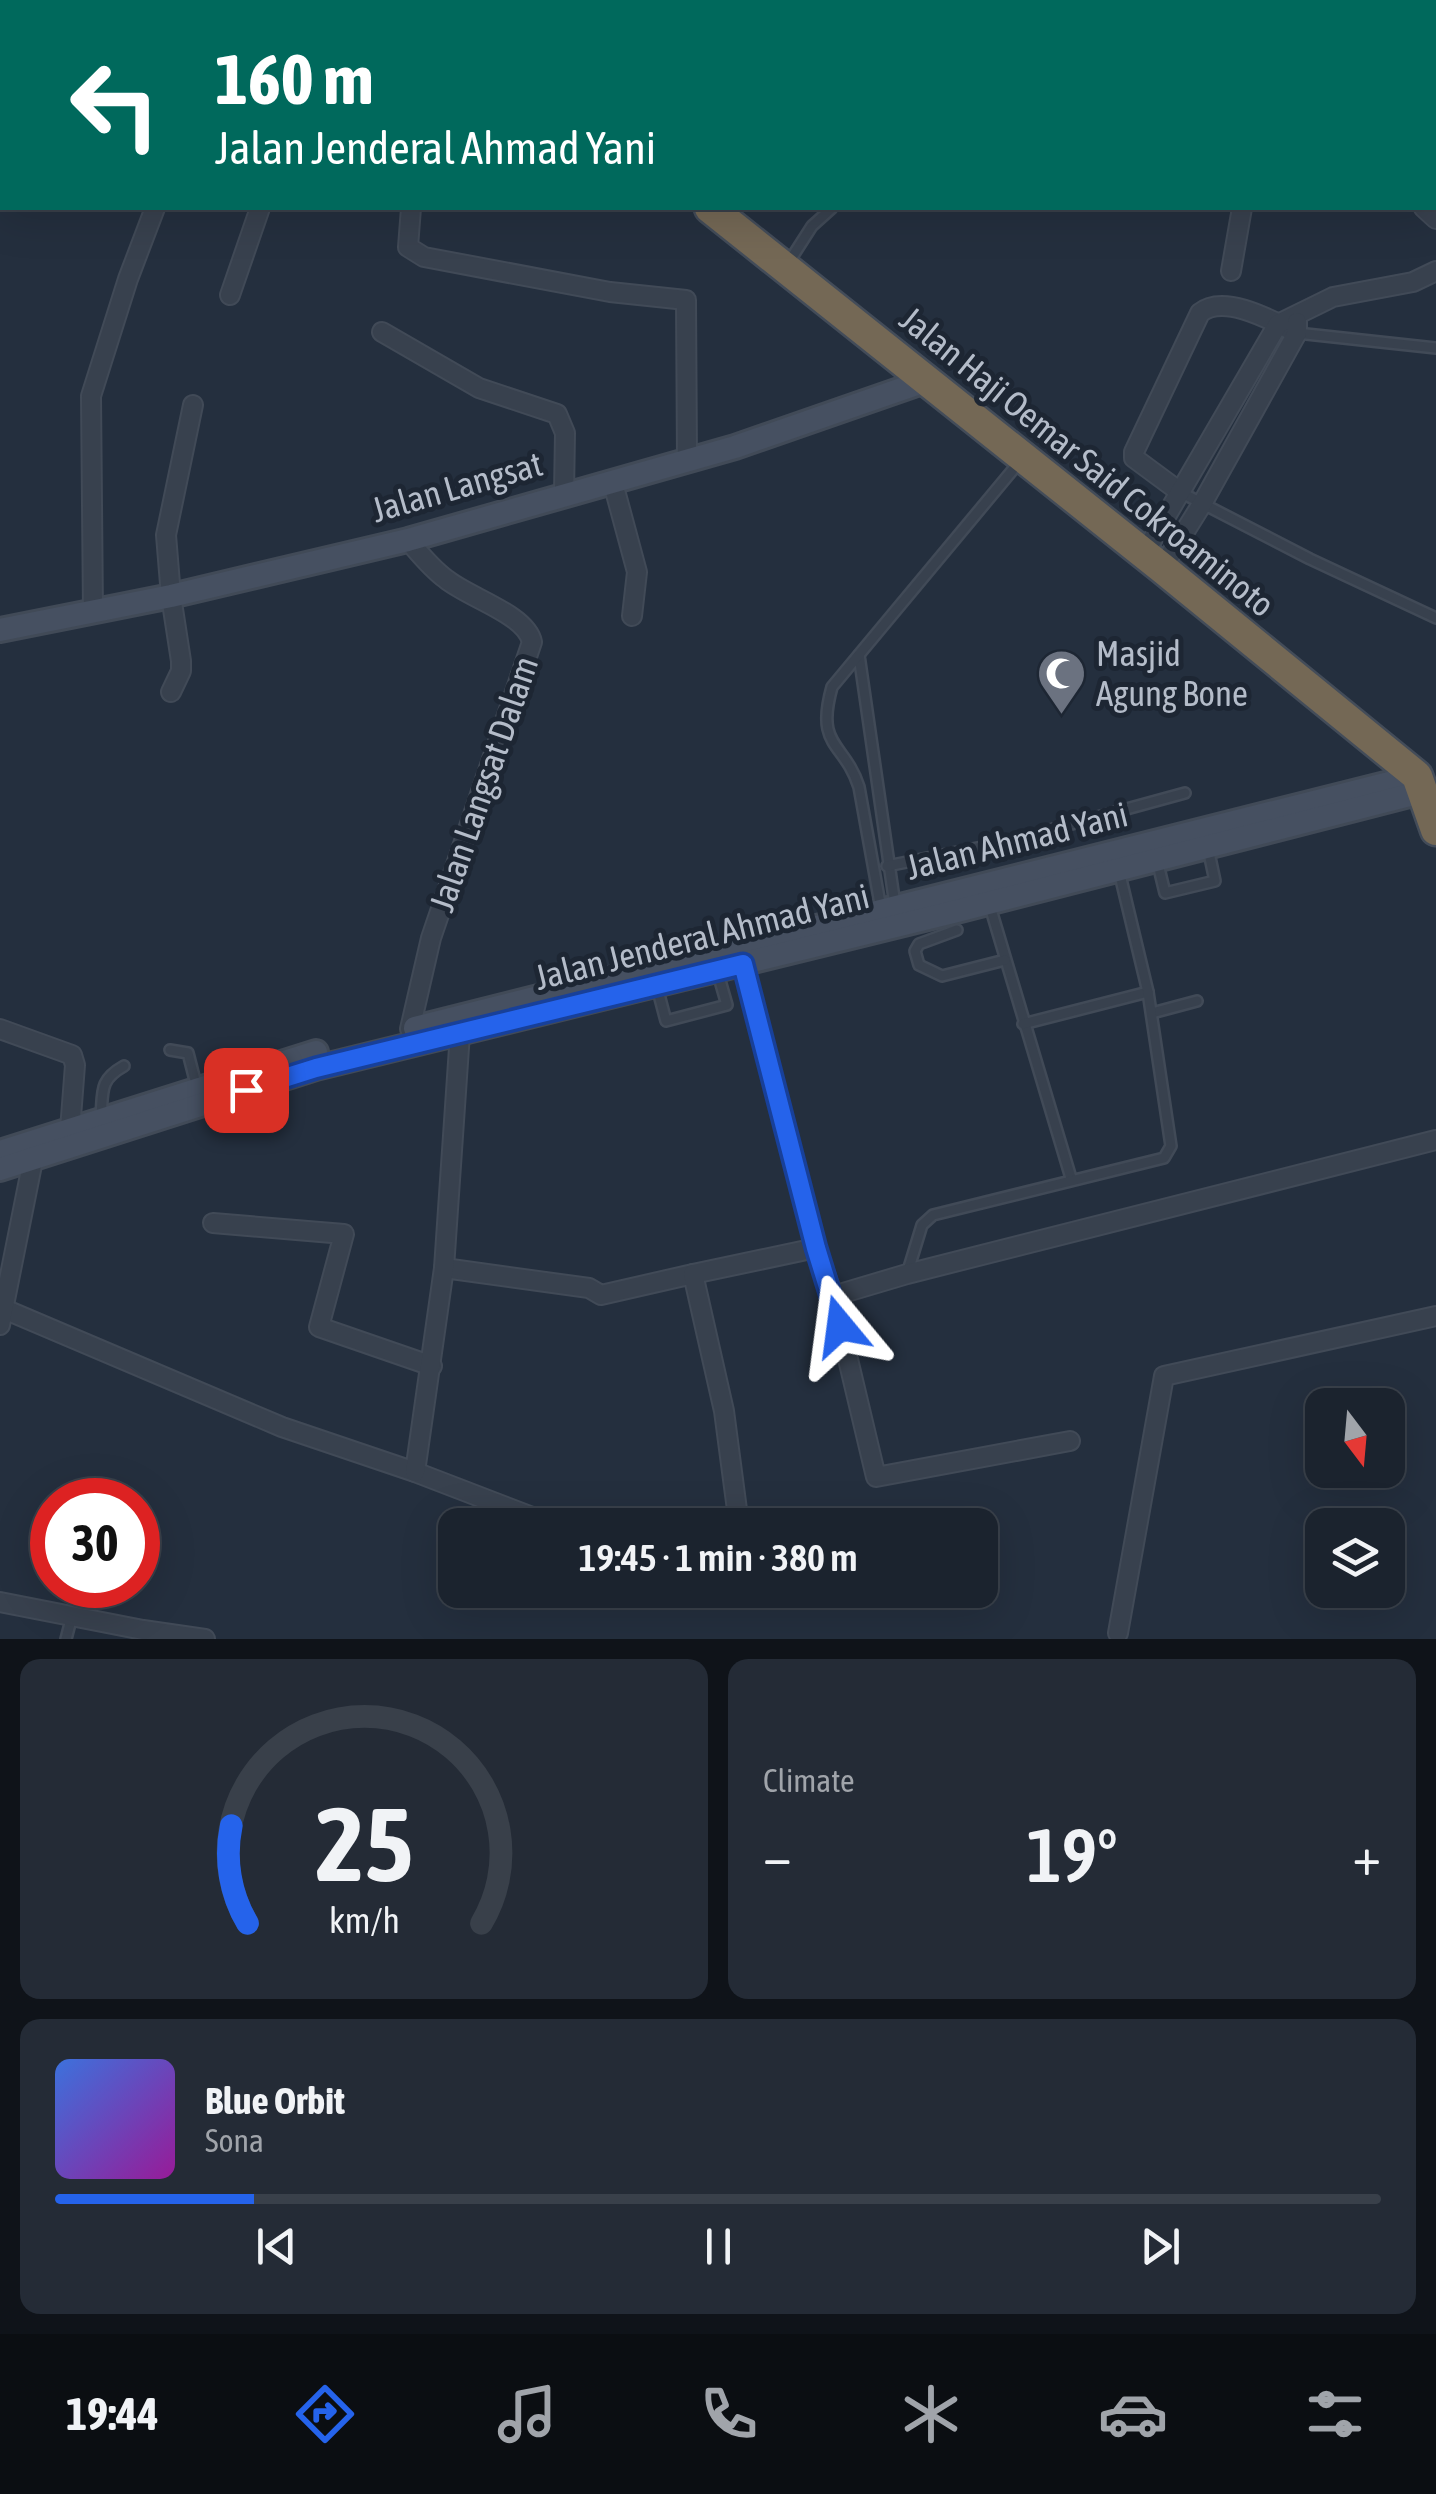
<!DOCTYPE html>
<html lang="en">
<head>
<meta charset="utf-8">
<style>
	body { margin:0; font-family:"Asap Condensed",sans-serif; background:#242b36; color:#f1f3f6; height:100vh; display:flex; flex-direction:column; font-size:38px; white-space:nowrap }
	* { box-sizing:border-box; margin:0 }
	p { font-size:32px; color:#a0a4aa }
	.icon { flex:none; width:55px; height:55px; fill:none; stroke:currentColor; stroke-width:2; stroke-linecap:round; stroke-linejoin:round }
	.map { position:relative; height:1639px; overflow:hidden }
	.side { display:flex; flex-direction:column; gap:20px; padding:20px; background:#0f1319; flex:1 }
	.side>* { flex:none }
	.hud { position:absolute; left:0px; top:0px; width:1438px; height:210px; box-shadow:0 10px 40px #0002,0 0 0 2px #39404a; background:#00695c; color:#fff; overflow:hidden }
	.needle { width:65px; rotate:164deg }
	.controls { position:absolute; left:1305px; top:1388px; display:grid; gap:20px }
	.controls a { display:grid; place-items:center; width:100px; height:100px; border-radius:20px; background:#1b232e; box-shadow:0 10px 40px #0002,0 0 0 2px #39404a; font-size:50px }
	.speed { position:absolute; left:30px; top:1478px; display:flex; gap:20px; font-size:50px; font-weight:700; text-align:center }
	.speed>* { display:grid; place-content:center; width:130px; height:130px; border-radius:50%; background:#1b232e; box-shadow:0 10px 40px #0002,0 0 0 2px #39404a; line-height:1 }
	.speed .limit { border:15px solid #d22; background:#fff; color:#111 }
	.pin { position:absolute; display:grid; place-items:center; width:85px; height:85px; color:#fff; margin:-42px; border-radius:20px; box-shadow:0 5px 15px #0006 }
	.me { position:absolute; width:110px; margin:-55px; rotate:344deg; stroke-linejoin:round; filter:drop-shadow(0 0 8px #0008) }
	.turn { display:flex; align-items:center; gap:35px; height:210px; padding:0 50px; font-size:45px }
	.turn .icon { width:130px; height:130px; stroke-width:2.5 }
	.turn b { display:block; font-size:70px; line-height:85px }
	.big { font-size:75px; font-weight:600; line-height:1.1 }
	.side .card { flex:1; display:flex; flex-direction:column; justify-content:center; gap:15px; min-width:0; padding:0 35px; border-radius:20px; background:#242b36 }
	.side .dial { align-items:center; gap:0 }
	.dial svg { height:260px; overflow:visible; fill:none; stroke:#39404a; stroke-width:7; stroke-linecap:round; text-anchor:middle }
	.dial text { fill:#f1f3f6; stroke:none }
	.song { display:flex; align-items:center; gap:30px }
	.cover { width:120px; height:120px; border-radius:15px; background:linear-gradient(135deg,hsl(220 70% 55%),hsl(300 70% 35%)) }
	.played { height:10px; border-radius:5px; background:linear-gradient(90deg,#2563eb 15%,#39404a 15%) }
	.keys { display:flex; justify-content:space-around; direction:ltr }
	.heat { display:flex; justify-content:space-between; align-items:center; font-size:55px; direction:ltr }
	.side .tiles { flex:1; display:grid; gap:20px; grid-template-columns:1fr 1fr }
	.card:last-child { grid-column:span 2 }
	.trip { position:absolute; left:438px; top:1508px; width:560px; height:100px; border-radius:20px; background:#1b232e; box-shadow:0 10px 40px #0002,0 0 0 2px #39404a; font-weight:600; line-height:100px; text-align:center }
	.tabs { display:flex; height:160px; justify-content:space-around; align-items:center; background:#0b0e12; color:#a0a4aa }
	.tabs .icon { width:70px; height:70px }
	.tabs .on { color:#2563eb }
	.tabs b { font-size:45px; color:#f1f3f6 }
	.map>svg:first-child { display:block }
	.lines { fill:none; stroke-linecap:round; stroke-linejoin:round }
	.lane-casing { stroke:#414a57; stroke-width:14 }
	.street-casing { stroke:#414a57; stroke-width:22 }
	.secondary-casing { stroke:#414a57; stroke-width:28 }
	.highway-casing { stroke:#434c59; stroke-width:35 }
	.lane { stroke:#38414e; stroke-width:9 }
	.street { stroke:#38414e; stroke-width:18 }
	.secondary { stroke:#465061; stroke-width:22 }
	.highway { stroke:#746855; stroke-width:30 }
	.route-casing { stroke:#184099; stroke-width:25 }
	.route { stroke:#2563eb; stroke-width:18 }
	.labels { text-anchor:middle; stroke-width:10; stroke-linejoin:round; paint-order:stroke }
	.street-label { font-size:35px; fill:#b4bcc9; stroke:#1d2633 }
	.poi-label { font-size:35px; fill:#b4bcc9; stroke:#1d2633; text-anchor:start }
</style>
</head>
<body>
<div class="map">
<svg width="1436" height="1639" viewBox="0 0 1436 1639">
	<rect width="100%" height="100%" fill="#242f3e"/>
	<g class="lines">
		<defs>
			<g id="lane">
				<polyline points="787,265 812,226 832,208"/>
				<polyline points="1297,333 1436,348"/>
				<polyline points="1180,492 1310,559 1436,618"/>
				<polyline points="859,655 895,905"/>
				<polyline points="1157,860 1165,893 1215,881 1208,848"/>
				<polyline points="887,866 1002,843 1185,793"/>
				<polyline points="989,903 1071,1178"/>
				<path d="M881,909L859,787C844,741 815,748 832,687L1021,460"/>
				<polyline points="957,930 919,944 915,951 919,965 942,976 1005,960"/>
				<polyline points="657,987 666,1021 727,1005 717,970"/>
				<polyline points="1152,1013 1197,1001"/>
				<polyline points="1023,1024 1148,992"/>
				<polyline points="170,1050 188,1053 197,1088"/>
				<path d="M101,1118C103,1091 99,1080 124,1066"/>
				<polyline points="907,1274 922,1225 933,1215 1164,1158 1171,1146 1148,992 1119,871"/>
				<polyline points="66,1639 72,1616"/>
			</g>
			<g id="street">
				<polyline points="297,2 299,0"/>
				<polyline points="414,2 415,0"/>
				<polyline points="545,2 546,0"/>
				<polyline points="635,2 636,0"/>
				<polyline points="814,2 815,0"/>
				<polyline points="953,2 953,0"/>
				<polyline points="1149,2 1149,0"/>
				<polyline points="411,208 408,247 424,257 610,292 686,300 687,461"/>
				<polyline points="1424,208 1436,219"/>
				<polyline points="1231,271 1242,208"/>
				<polyline points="230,295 260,208"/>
				<polyline points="382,332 479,388 557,414 565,433 564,493"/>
				<polyline points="613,483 637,572 632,616"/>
				<path d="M1180,492L1134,458V452L1200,313C1224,293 1273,321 1297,333"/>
				<path d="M408,540C420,554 431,568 446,579C469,598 526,614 532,642L431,938L410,1029"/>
				<polyline points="1144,554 1278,324 1333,297 1413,282 1436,271"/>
				<polyline points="1162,568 1202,504 1297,333 1297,322"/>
				<polyline points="93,613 91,396 128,279 155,208"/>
				<polyline points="171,692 181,671 181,661 171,596 166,535 193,405"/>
				<polyline points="743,964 816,1248 833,1296 907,1274 1436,1140"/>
				<polyline points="0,1029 72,1055 75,1065 70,1130"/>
				<polyline points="213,1223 344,1234 319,1327 432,1366"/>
				<polyline points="444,1268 589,1288 601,1295 693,1274"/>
				<polyline points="833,1296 876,1477 1070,1441"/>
				<polyline points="4,1309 282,1427 415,1472 553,1525"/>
				<polyline points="0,1325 35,1150"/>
				<polyline points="415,1472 444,1268 460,1033"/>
				<polyline points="739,1525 724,1411 693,1274 816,1248"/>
				<polyline points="0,1602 143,1630 205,1639"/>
				<polyline points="1118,1633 1164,1376 1436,1316"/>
			</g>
			<g id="secondary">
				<polyline points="0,630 171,596 408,540 735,447 925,381"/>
				<polyline points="415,1028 1417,776"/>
				<polyline points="0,1152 316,1052"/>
				<polyline points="0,1169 316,1068 953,912 1425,791"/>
			</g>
			<g id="highway">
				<polyline points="451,0 454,2"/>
				<polyline points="710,208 1162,568 1417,776 1436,830"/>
			</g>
		</defs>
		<!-- lane casing -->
		<use href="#lane" class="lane-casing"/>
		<!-- street casing -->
		<use href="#street" class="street-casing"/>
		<!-- secondary casing -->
		<use href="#secondary" class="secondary-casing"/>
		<!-- highway casing -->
		<use href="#highway" class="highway-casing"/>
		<!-- lane -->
		<use href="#lane" class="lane"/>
		<!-- street -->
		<use href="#street" class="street"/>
		<!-- secondary -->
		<use href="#secondary" class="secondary"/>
		<!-- highway -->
		<use href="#highway" class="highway"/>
	</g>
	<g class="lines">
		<defs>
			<polyline id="route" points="246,1090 316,1068 743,964 816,1248 840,1326"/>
		</defs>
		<!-- route casing -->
		<use href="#route" class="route-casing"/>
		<!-- route -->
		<use href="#route" class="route"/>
	</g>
	<!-- icons -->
	<defs>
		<symbol id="mosque-pin" viewBox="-11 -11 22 30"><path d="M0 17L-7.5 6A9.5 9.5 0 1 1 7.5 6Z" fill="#6b7280" stroke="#1d2633"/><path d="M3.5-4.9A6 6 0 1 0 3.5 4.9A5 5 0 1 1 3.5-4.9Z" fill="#fff"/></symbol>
	</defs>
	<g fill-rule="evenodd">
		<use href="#mosque-pin" x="1034" y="646" width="55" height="75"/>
	</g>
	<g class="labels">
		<!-- street labels -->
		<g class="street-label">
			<text transform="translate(1087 462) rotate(39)" y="12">Jalan Haji Oemar Said Cokroaminoto</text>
			<text transform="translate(457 487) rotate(-16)" y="12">Jalan Langsat</text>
			<text transform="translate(484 784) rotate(-71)" y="12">Jalan Langsat Dalam</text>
			<text transform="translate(1017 841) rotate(-14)" y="12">Jalan Ahmad Yani</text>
			<text transform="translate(702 937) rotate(-14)" y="12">Jalan Jenderal Ahmad Yani</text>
		</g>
		<!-- poi labels -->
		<g class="poi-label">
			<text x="1096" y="666">Masjid<tspan x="1096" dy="40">Agung Bone</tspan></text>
		</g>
	</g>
</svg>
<div class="controls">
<a><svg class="needle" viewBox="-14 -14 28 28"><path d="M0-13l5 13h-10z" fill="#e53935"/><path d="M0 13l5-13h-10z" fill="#a0a4aa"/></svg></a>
<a><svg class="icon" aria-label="layers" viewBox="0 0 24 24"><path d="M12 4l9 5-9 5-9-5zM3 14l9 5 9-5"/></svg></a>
</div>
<div class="speed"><div class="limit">30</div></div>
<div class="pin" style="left:246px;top:1090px;background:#d93025"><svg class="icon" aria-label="arrive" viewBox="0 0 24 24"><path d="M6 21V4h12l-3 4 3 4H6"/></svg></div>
<svg class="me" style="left:840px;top:1326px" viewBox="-20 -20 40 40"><path d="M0-17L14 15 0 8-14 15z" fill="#2563eb" stroke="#fff" stroke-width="4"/></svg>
<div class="trip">19:45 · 1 min · 380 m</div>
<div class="hud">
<div class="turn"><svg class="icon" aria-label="left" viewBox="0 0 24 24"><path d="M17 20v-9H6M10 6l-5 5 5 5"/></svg><div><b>160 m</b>Jalan Jenderal Ahmad Yani</div></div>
</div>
</div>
<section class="side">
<div class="tiles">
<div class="card dial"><svg viewBox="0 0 100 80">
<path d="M14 69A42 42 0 1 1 86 69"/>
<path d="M14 69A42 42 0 0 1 9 39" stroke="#2563eb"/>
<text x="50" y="56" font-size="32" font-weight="700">25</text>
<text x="50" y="72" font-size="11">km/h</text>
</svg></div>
<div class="card"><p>Climate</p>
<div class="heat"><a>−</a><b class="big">19°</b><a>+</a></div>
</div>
<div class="card">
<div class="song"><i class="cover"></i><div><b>Blue Orbit</b><p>Sona</p></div></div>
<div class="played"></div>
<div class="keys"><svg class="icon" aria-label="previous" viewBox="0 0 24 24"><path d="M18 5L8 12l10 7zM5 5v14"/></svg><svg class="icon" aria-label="pause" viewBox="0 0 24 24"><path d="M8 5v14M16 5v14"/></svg><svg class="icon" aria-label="next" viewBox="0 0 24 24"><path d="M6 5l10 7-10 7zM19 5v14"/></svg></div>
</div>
</div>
</section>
<nav class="tabs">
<b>19:44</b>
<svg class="icon on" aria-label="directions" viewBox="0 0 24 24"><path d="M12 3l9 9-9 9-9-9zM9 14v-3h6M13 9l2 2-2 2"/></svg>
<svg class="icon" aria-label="music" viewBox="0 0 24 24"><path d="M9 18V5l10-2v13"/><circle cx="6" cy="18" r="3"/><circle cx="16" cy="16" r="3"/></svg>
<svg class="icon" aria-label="phone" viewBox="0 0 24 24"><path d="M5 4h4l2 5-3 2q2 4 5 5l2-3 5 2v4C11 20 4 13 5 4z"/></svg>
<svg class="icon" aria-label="climate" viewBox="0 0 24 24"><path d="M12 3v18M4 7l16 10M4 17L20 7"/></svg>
<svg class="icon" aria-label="car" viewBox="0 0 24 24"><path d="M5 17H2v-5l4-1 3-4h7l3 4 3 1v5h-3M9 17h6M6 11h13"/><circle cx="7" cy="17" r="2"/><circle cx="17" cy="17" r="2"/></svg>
<svg class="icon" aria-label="filters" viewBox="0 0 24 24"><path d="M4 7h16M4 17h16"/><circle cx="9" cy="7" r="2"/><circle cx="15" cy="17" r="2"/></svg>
</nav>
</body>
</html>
